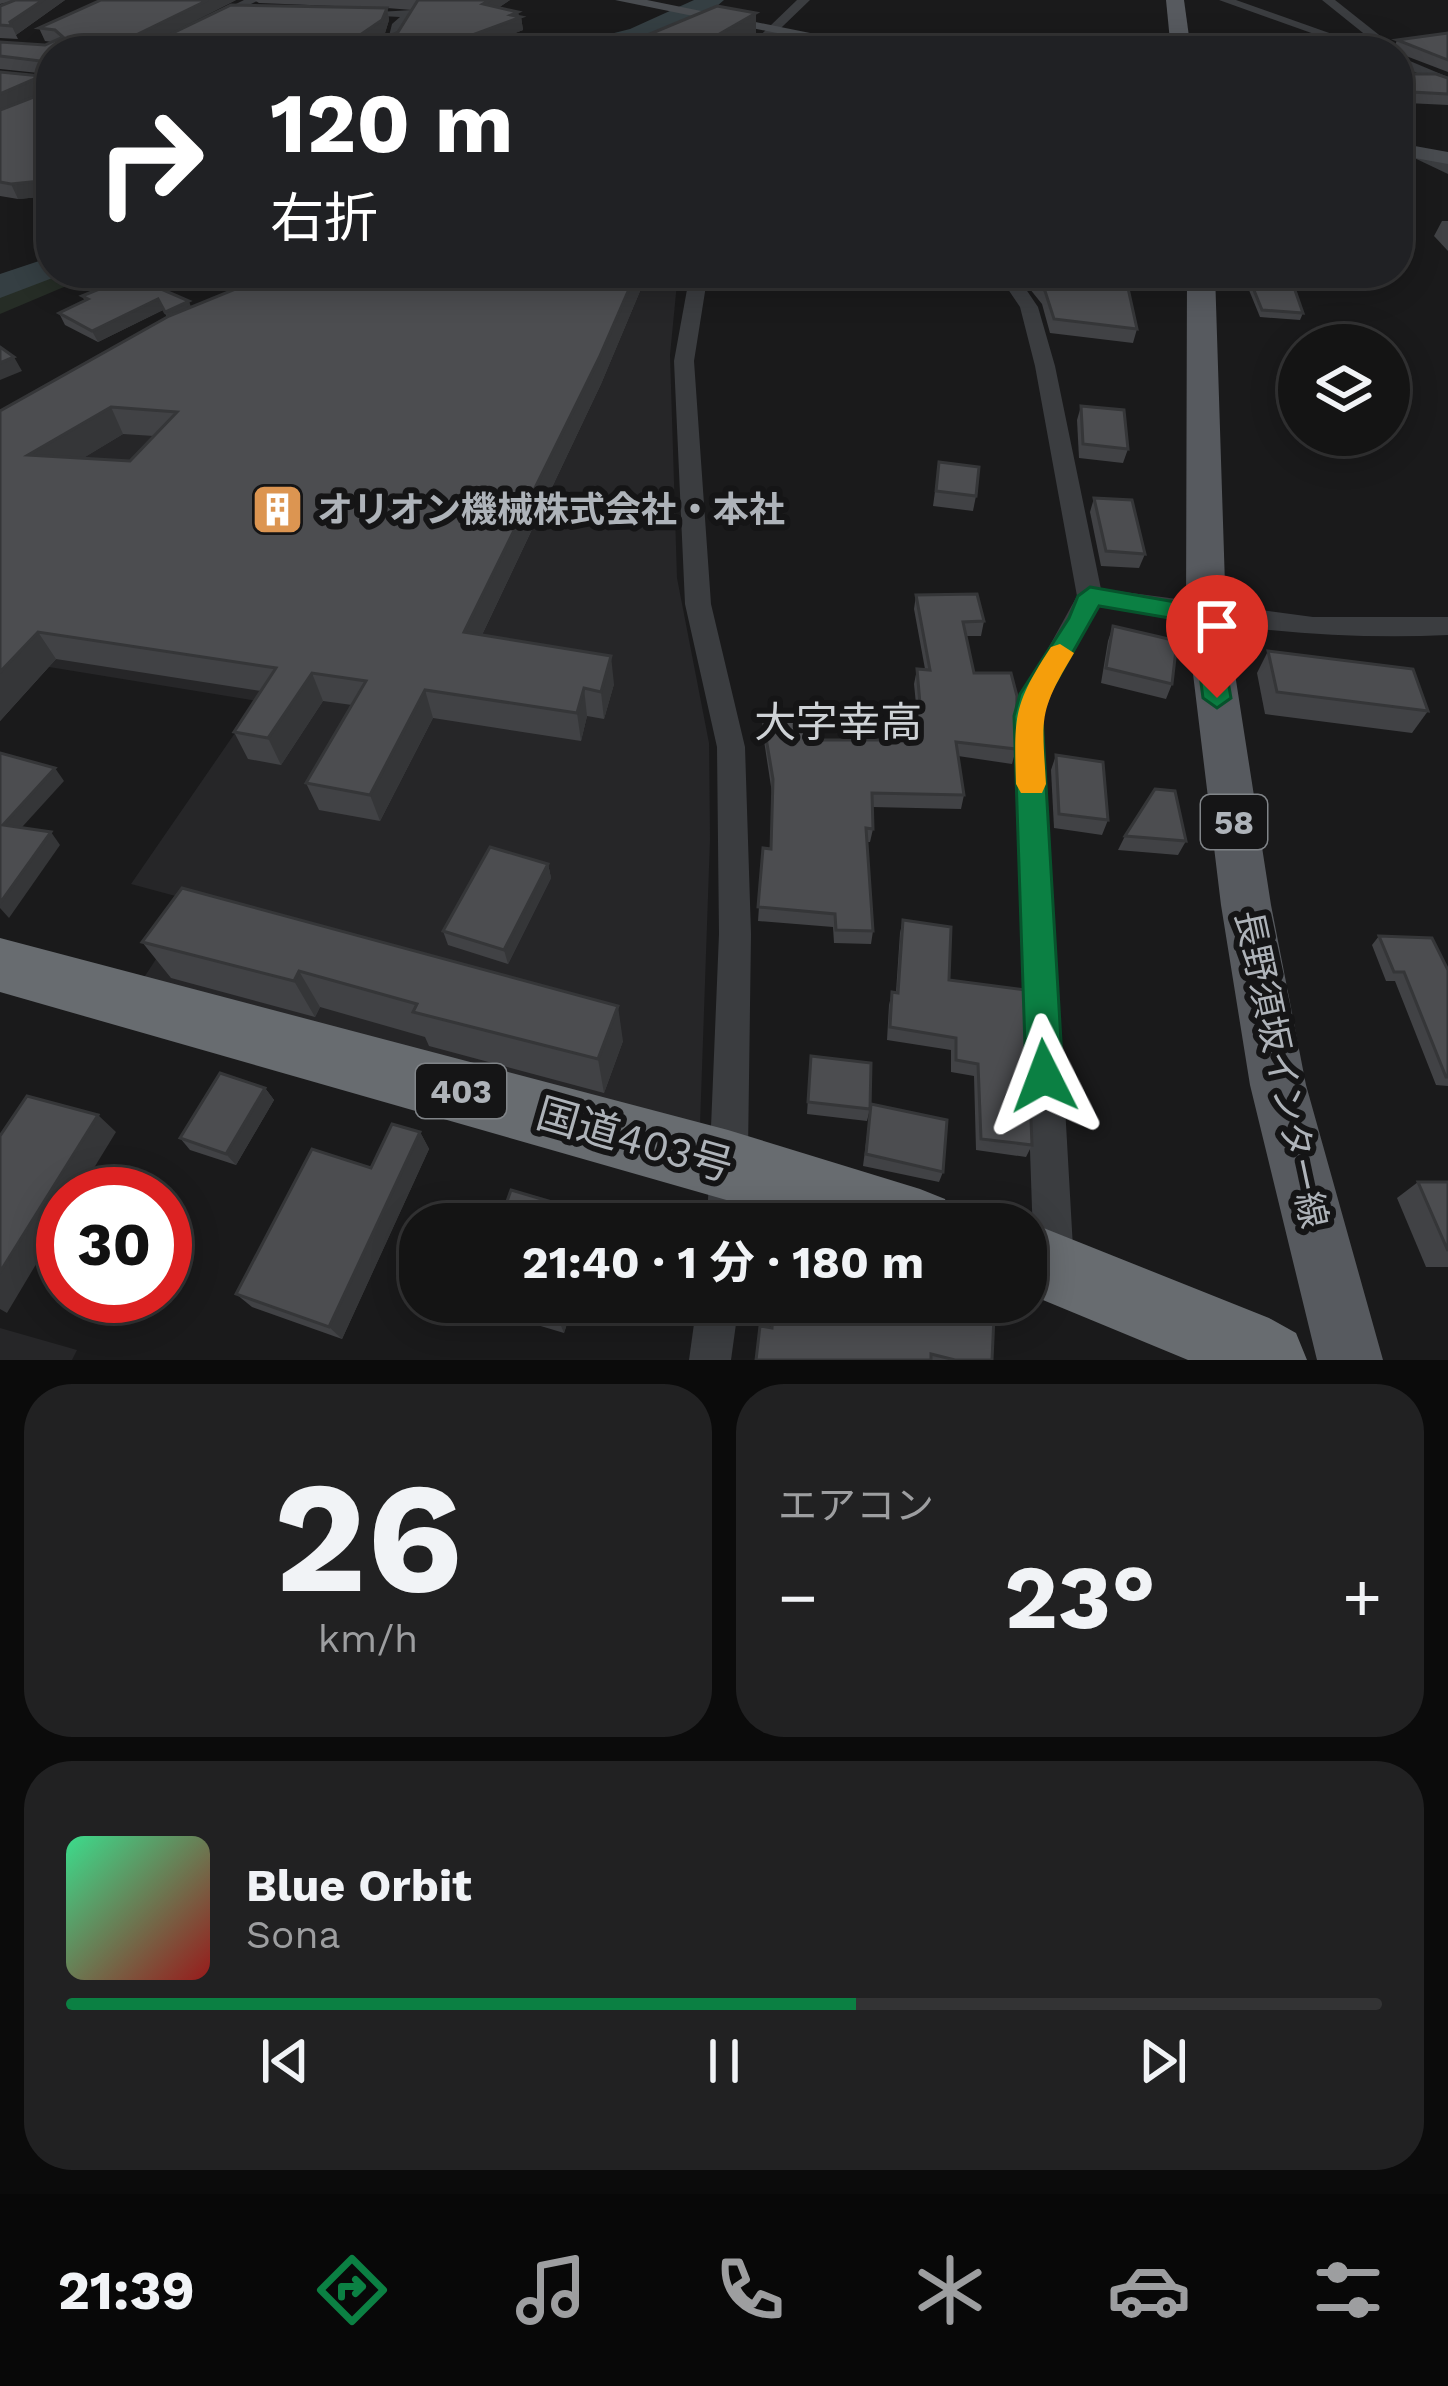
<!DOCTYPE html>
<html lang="ja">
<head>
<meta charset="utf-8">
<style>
	body { margin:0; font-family:"Work Sans","Noto Sans JP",sans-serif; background:#212122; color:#f1f3f6; height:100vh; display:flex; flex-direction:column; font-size:45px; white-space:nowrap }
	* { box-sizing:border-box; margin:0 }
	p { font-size:39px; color:#9d9ea0 }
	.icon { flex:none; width:66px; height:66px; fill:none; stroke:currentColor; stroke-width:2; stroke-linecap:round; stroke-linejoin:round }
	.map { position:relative; height:1360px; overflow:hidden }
	.sheet { display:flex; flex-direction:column; gap:24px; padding:24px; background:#0b0b0b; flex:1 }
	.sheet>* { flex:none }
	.guide { position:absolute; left:36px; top:36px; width:1377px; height:252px; border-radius:48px; box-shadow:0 6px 30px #0003,0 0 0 3px #333334; background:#202124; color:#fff; overflow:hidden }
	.fabs { position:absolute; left:1278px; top:324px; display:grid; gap:24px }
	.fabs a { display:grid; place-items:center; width:132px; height:132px; border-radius:50%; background:#141414; box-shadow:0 6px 30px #0003,0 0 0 3px #333334; font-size:60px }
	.speed { position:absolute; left:36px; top:1167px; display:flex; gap:24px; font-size:60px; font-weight:700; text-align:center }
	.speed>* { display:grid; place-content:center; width:156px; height:156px; border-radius:50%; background:#141414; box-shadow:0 6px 30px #0003,0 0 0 3px #333334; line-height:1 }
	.speed .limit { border:18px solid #d22; background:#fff; color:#111 }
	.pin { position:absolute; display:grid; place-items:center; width:102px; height:102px; color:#fff; margin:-123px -51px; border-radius:50% 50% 50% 0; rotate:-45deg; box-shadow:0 0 12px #0007 }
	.pin .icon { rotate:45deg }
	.me { position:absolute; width:132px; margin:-66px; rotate:357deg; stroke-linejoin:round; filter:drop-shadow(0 0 9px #0008) }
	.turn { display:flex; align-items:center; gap:42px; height:252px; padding:0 36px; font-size:54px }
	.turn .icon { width:156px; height:156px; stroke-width:2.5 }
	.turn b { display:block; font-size:84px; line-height:102px }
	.big { font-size:90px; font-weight:700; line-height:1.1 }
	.sheet .tile { flex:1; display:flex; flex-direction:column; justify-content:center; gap:18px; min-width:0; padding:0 42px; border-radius:48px; background:#212122 }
	.sheet .dial { align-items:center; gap:0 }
	.dial b { font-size:156px; line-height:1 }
	.song { display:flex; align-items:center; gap:36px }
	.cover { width:144px; height:144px; border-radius:18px; background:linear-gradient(135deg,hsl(150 70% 55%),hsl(0 70% 35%)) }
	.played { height:12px; border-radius:6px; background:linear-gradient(90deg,#0b8043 60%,#333334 60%) }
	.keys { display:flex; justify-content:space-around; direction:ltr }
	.heat { display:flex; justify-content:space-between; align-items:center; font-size:66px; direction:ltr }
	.sheet .tiles { flex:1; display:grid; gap:24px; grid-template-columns:1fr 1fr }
	.tile:last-child { grid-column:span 2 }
	.trip { position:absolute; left:399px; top:1203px; width:648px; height:120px; border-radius:48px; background:#141414; box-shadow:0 6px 30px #0003,0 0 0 3px #333334; font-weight:700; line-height:120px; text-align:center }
	.menu { display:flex; height:192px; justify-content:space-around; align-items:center; background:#080808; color:#9d9ea0 }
	.menu .icon { width:84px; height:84px }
	.menu .active { color:#0b8043 }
	.menu b { font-size:54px; color:#f1f3f6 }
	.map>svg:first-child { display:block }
	.built { fill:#262628 }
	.green { fill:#262d26 }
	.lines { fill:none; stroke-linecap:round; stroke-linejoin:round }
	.river { fill:#353f43; fill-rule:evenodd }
	.street { fill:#3b3d40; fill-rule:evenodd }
	.secondary { fill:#494c50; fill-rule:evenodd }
	.primary { fill:#575a5f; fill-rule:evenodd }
	.highway { fill:#686c70; fill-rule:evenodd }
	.wall { fill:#414245; fill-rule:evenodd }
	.shaded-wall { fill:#353638 }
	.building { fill:#4c4d50; stroke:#353638; stroke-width:3; fill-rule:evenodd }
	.route { fill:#0b8043; stroke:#07532c; stroke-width:3 }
	.slow { fill:#f59e0b }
	.labels { text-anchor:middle; stroke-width:12; stroke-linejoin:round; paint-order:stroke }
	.shield { fill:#151516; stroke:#808488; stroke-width:3 }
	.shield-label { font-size:33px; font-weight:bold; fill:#aeb3b9 }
	.poi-label { font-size:36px; font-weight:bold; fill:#aeb3b9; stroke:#151516; text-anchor:start }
	.street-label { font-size:36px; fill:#aeb3b9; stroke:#151516 }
	.quarter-label { font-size:42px; fill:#ced2d6; stroke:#151516 }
	.near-street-label { font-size:42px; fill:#aeb3b9; stroke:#151516 }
</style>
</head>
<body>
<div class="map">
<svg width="1448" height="1360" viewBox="0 0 1448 1360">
	<rect width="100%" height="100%" fill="#1a1a1b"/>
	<!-- built -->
	<g class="built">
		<polygon points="324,273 682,273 677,283 670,355 677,578 709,743 710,839 700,1126 143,979 194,901 131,884 257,701 0,659 0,434"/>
		<polygon points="0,1328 77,1350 72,1360 0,1360"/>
	</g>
	<!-- green -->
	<polygon class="green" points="51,271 97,273 0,314 0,291"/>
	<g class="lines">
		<!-- river -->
		<g class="river">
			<path d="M694,0H724C686,36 611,51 559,51L563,46L630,29Z"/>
			<polygon points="51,257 51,273 63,274 0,298 0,274"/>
		</g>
		<!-- street -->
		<g class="street">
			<polygon points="244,0 259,0 157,51 141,51"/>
			<polygon points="797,0 810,0 757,51 744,51"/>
			<polygon points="1219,0 1236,0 1380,51 1362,51"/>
			<polygon points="1322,0 1335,0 1393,46 1383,49"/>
			<polygon points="412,10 418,13 404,25 399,41 379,51 364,51 389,36 392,24 400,17 344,14"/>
			<polygon points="1008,37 1018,40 1005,51 991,51"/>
			<polygon points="1398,56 1448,77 1448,86 1398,65"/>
			<polygon points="0,72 51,78 51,86 0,80"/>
			<polygon points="1413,148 1448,163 1448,174 1408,155 1406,152"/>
			<polygon points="690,273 708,273 694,361 711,604 745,747 751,934 747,1224 707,1224 719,934 717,747 685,604 674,361"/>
			<path d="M997,273H1015L1038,307L1055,366L1101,589L1313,617H1448V635C1330,641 1215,626 1099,606L1055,685L1043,716L1074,1266L1068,1280L1054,1286L1040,1280L1034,1266L1015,716L1028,685L1077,596L1035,366L1020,307Z"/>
			<polygon points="697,1302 739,1302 731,1360 689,1360"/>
		</g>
		<!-- secondary -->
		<g class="secondary">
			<polygon points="615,0 647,0 899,51 865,51"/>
			<polygon points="1398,143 1448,152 1448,164 1398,155"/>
		</g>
		<!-- primary -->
		<g class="primary">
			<polygon points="1166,0 1184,0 1191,51 1171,51"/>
			<polygon points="1187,273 1215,273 1226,616 1271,905 1306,1085 1383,1360 1317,1360 1250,1085 1221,905 1186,616"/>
		</g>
		<!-- highway -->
		<g class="highway">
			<polygon points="0,938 728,1130 920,1189 945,1199 955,1224 810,1224 0,992"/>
			<polygon points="1026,1221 1269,1318 1296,1333 1307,1360 1188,1360 1026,1293 1026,1224 1019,1224"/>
		</g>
	</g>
	<!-- wall -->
	<g class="wall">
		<polygon points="0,0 65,0 16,35 18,39 0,38 0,6 13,1 0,4"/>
		<path d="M236,0L153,42L359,7L259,3L254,0H510L498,8L518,12L519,17H521L523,30L467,51H51V196L18,199L0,196V72L41,76L47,90L17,103L47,92L48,74L0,69V42L45,45L52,42L45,41L39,28ZM387,8L412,10L398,32L376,42H371L385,33L389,20Z"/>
		<polygon points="1448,33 1448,72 1393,51 1397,40"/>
		<polygon points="1412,74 1448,78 1448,105 1407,103 1408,85"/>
		<polygon points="1442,221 1448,221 1448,251 1434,236"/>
		<path d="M275,273H655L649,285L643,284L601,384L482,635L614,684L604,719L587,716L581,741L433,718L380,821L319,810L306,783L352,705L323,701L281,765L248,759L234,732L261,691L56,659L0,721V411L167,317L163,310L98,342L65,325L59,313L85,301L82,296L191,307ZM123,434L154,436L130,461L83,458Z"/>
		<polygon points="1017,273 1118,273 1137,329 1133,343 1050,333 1042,304"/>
		<polygon points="1242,273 1289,273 1303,313 1300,320 1260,317"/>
		<polygon points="1081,406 1128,449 1123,463 1079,458 1077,420"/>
		<polygon points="939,462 976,496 973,511 933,506"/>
		<polygon points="1094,498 1145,554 1139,568 1101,566 1090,512"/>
		<polygon points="916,595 984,621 981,636 966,636 974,673 1016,749 1012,764 958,756 964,795 961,809 872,807 873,829 870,842 867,842 873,931 871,944 834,943 833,927 758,921 763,848 771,849 772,793 763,734 763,720 814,740 897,740 894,718 896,704 916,704 914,684 917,669 925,669 914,609"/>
		<polygon points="1113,626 1172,684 1166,699 1101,683 1108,641"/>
		<polygon points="1268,651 1428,711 1412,733 1265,714 1257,673"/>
		<polygon points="1056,755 1108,820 1102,835 1054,828 1051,770"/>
		<polygon points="1125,836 1186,841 1178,855 1118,850"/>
		<polygon points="548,864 551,878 508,964 448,945 443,931"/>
		<polygon points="182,888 623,1041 604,1093 429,1046 425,1037 320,1007 315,1017 171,978 142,942"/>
		<polygon points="903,920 949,980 1032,1145 1026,1157 976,1150 974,1076 951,1072 951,1050 887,1040 889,1005 892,992 896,992 900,933"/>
		<polygon points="1379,936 1448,970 1448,1086 1436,1085 1395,981 1386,981 1372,945"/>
		<polygon points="810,1068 870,1109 867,1121 807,1114"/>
		<polygon points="265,1088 274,1100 236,1165 190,1150 180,1138"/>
		<polygon points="871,1104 943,1172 939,1182 863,1166"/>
		<polygon points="420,1132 429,1149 342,1339 252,1307 236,1294"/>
		<polygon points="1418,1182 1448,1182 1448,1267 1426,1267 1397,1198"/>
		<polygon points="477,1302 574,1302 564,1333 480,1308"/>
		<polygon points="760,1326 992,1360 756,1360"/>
	</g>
	<!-- shaded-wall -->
	<g class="shaded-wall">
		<polygon points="43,0 65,0 16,35 10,22"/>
		<polygon points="208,0 236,0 137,50 132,37"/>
		<polygon points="490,0 510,0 485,17 483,4"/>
		<polygon points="387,8 389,20 385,33 360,50 357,37"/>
		<polygon points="518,12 519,18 521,17 523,30 467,51 430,51"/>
		<polygon points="756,13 756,33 725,51 702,44"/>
		<polygon points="41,76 47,90 0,111 0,94"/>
		<polygon points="51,180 51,196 18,199 11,184"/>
		<polygon points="636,273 643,273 643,284 601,384 470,660 464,632"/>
		<polygon points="158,299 163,310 98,342 92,331"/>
		<polygon points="189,301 193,313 170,323 165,312"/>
		<polygon points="14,357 22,371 0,380 0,363"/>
		<polygon points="111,407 123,434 44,482 28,455"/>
		<polygon points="38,632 56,659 0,721 0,672"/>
		<polygon points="611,656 614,684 604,719 601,692"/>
		<polygon points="312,673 323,701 281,765 268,738"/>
		<polygon points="584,688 587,716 581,741 577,713"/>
		<polygon points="425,690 433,718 380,821 370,795"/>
		<polygon points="55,768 64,781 13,837 3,825"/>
		<polygon points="51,832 60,845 9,918 0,908 0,903"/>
		<polygon points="548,864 551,878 508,964 504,950"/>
		<polygon points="299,971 320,1007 315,1017 294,981"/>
		<polygon points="618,1006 623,1041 604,1093 598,1059"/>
		<polygon points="265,1088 274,1100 236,1165 226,1154"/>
		<polygon points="98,1115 116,1132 78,1194 63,1194 63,1219 7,1313 0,1309 0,1272"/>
		<polygon points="420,1132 429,1149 342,1339 329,1327"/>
		<polygon points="565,1302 574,1302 564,1333 559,1321"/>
	</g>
	<!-- building -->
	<g class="building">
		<polygon points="15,0 43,0 10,22 12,26 0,25 0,6"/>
		<polygon points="101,0 208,0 132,37 136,42 154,42 231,5 387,8 382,20 357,37 361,42 376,42 398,32 418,0 490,0 483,4 518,12 511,15 521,17 429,51 51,51 51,170 49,170 51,171 51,180 11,184 0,182 0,110 47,92 49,62 0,56 0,42 45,45 63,37 55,30 39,28"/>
		<polygon points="717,6 756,13 702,44 752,50 751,51 609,51"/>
		<polygon points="1448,33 1448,60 1397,40"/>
		<polygon points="1226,40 1317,44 1319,51 1231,51"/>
		<polygon points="0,72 41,76 0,94"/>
		<polygon points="1412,74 1436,74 1448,78 1448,94 1412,92"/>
		<path d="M275,273H636L599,358L464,632L611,656L601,692L584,688L577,713L425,690L370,795L306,783L366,681L312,673L268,738L234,732L276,668L38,632L0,672V411L169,316ZM111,407L177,412L130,461L28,455Z"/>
		<polygon points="1030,273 1118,273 1119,279 1126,279 1137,329 1054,319 1045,291"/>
		<polygon points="1247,273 1289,273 1303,313 1262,310"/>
		<polygon points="131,276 189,301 165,312 158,299 92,331 59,313 88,299 82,296"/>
		<polygon points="0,347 14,357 0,363"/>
		<polygon points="1081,406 1124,410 1128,449 1083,444"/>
		<polygon points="939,462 979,467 976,496 936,491"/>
		<polygon points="1094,498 1132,500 1145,554 1106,551"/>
		<polygon points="977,594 984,621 963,622 974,673 1011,673 1017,696 1016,749 956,742 964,795 872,793 873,829 866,828 873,931 836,930 835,914 758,907 763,848 771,849 773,779 763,720 809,717 814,740 901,740 896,704 920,704 917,669 930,670 916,595"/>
		<polygon points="1113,626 1177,641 1172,684 1106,668"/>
		<polygon points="1268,651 1413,669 1428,711 1277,692"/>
		<polygon points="0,753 55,768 3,825 51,832 0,903"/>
		<polygon points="1056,755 1103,762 1108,820 1059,814"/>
		<polygon points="1155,789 1175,791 1186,841 1125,836"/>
		<polygon points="490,847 548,864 504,950 443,931"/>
		<polygon points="182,888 618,1006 598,1059 413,1012 417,1004 299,971 294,981 142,942"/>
		<polygon points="903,920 951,927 949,980 1026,990 1032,1145 981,1139 978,1064 956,1060 956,1038 890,1027 892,992 898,993"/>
		<polygon points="1379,936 1432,938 1448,970 1448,1077 1446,1077 1404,972 1394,972"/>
		<polygon points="811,1056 871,1063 870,1109 808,1102"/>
		<polygon points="220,1073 265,1088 226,1154 180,1138"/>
		<polygon points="27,1096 98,1115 0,1272 0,1136"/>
		<polygon points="871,1104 947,1120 943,1172 866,1154"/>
		<polygon points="392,1124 420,1132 329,1327 236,1294 312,1149 371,1168"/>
		<polygon points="1418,1182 1448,1182 1448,1251"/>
		<polygon points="511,1190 593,1214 590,1224 499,1224"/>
		<polygon points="497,1302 565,1302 559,1321"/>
		<polygon points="774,1302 935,1302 994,1317 992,1360 955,1360 931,1354 931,1360 756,1360 760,1326 772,1328"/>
	</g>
	<!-- route -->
	<polygon class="route" points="1090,587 1215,609 1231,698 1217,708 1203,698 1193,622 1099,606 1048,696 1042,716 1063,1076 1057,1089 1044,1094 1031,1089 1026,1076 1014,716 1020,694 1069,618 1078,596"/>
	<!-- slow -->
	<path class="slow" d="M1060,644L1074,653C1038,713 1042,716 1046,784L1042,793H1021L1016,784C1014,716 1013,705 1051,647Z"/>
	<!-- icons -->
	<defs>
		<symbol id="building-square" viewBox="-11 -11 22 22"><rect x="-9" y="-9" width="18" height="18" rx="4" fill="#dc9551" stroke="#151516"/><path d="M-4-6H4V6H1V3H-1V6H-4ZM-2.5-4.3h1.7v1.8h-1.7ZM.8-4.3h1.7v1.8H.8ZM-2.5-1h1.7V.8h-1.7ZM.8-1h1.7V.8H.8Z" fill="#fff"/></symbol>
	</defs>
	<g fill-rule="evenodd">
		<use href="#building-square" x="248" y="480" width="59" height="59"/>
	</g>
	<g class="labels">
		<!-- shield labels -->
		<g class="shield">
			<rect x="1201" y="795" width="66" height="54" rx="9"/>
			<rect x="416" y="1064" width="90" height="54" rx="9"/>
		</g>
		<g class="shield-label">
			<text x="1234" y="834">58</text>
			<text x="461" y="1103">403</text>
		</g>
		<!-- poi labels -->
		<g class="poi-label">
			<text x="317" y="522">オリオン機械株式会社・本社</text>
		</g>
		<!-- street labels -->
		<g class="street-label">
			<text transform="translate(1282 1069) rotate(78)" y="13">長野須坂インター線</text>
		</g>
		<!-- quarter labels -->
		<g class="quarter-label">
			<text x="838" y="737">大字幸高</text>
		</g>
		<!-- near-street labels -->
		<g class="near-street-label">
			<text transform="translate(635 1139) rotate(16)" y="15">国道403号</text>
		</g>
	</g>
</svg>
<div class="fabs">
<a><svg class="icon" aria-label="layers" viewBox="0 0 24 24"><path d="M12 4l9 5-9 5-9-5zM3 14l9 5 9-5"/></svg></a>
</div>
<div class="speed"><div class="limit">30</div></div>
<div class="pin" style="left:1217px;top:698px;background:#d93025"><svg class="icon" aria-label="arrive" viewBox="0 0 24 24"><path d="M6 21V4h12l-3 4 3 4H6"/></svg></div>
<svg class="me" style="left:1044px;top:1076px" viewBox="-20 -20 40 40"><path d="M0-17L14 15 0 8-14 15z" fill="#0b8043" stroke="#fff" stroke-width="4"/></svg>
<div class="trip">21:40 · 1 分 · 180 m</div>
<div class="guide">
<div class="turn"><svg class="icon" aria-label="right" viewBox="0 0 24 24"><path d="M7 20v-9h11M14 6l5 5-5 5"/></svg><div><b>120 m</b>右折</div></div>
</div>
</div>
<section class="sheet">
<div class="tiles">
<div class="tile dial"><b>26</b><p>km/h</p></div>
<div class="tile"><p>エアコン</p>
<div class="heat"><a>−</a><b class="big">23°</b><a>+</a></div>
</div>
<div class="tile">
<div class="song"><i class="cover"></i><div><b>Blue Orbit</b><p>Sona</p></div></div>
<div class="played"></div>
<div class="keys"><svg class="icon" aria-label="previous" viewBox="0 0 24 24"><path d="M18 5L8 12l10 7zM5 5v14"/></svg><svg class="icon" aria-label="pause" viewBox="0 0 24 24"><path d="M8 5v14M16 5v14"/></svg><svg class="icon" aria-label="next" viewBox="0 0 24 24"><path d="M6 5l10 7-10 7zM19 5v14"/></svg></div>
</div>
</div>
</section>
<nav class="menu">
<b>21:39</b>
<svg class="icon active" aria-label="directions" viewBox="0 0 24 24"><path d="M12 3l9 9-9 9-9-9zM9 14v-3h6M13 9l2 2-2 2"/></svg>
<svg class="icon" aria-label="music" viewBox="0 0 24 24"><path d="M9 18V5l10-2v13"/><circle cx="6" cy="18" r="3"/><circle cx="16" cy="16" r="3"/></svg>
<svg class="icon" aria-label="phone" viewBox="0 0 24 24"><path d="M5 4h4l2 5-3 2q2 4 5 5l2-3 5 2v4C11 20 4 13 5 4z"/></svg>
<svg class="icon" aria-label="climate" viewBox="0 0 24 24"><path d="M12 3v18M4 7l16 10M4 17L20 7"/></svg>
<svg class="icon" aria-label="car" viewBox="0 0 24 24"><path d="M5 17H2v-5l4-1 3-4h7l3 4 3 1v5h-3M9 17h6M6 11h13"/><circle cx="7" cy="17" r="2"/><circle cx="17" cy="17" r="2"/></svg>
<svg class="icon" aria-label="filters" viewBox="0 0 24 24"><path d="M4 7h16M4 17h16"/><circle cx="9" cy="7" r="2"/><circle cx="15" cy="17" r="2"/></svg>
</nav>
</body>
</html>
